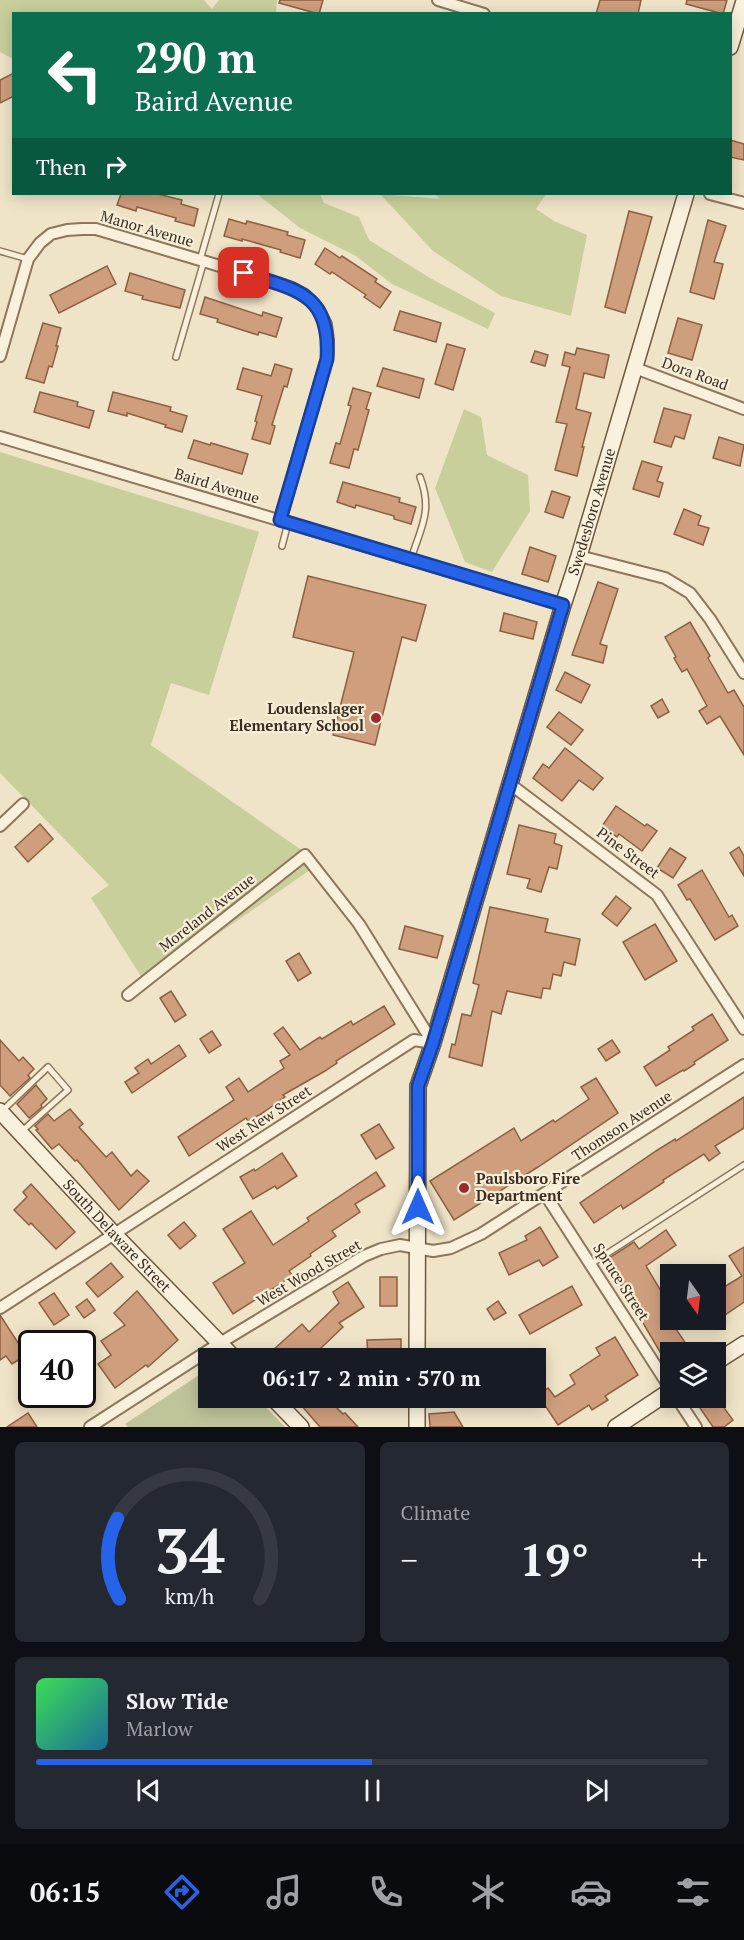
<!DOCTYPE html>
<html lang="en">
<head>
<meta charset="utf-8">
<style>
	body { margin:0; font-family:"PT Serif",serif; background:#242831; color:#f1f3f6; height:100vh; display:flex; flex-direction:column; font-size:22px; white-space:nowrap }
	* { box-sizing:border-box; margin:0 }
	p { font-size:20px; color:#9ea1a6 }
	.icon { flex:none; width:33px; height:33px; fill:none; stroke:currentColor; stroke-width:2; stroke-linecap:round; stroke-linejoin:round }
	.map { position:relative; height:1427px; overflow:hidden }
	.sheet { display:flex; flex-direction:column; gap:15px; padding:15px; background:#0d0f14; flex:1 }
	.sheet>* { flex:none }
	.banner { position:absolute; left:12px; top:12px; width:720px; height:183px; border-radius:0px; box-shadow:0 3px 15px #0003; background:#0b6e4f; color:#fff; overflow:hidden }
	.needle { width:39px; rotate:166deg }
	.buttons { position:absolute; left:660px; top:1264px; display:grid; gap:12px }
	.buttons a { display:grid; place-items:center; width:66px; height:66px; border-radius:0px; background:#171b24; box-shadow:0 3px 15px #0003; font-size:30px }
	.speed { position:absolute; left:18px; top:1330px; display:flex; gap:12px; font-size:30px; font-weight:700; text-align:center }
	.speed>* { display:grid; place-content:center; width:78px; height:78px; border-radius:50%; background:#171b24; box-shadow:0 3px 15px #0003; line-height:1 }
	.speed .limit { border:3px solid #111; border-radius:9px; background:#fff; color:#111 }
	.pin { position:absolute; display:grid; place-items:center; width:51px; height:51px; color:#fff; margin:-26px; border-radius:12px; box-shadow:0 3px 9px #0006 }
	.me { position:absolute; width:66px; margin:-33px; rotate:0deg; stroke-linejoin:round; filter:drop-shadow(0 0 4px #0008) }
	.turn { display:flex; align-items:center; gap:21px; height:126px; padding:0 24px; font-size:27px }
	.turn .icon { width:78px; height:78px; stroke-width:2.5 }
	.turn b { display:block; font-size:42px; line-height:51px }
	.then { display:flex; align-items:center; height:57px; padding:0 24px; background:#0003; gap:12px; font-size:22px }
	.big { font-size:45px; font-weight:600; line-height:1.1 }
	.sheet .tile { flex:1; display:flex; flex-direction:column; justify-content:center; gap:9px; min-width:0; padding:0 21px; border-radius:9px; background:#242831 }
	.sheet .dial { align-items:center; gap:0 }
	.dial svg { height:156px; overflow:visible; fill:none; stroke:#363941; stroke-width:7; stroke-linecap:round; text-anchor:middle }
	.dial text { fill:#f1f3f6; stroke:none }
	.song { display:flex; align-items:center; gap:18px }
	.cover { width:72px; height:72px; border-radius:9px; background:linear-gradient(135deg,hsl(130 70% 55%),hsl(200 70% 35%)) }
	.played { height:6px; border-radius:3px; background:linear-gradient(90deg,#2563eb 50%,#363941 50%) }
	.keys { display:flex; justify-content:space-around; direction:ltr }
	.heat { display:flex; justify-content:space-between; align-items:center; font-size:33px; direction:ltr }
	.sheet .tiles { flex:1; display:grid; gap:15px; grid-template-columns:1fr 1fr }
	.tile:last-child { grid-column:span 2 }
	.trip { position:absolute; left:198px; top:1348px; width:348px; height:60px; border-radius:0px; background:#171b24; box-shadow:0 3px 15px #0003; font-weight:600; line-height:60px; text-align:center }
	.tabs { display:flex; height:96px; justify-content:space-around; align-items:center; background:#090b0e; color:#9ea1a6 }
	.tabs .icon { width:42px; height:42px }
	.tabs .current { color:#2563eb }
	.tabs b { font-size:27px; color:#f1f3f6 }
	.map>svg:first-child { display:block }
	.green { fill:#c9cf9b }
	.cemetery { fill:#bfc49a }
	.building { fill:#cf9f7d; stroke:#8d5f41; stroke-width:1.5 }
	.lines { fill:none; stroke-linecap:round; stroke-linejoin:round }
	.lane-casing { stroke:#8d765c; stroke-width:8 }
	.street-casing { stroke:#8d765c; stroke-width:14 }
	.secondary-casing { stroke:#6f573f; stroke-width:18 }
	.lane { stroke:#faf1dc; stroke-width:5 }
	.street { stroke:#faf1dc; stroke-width:10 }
	.secondary { stroke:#faf1dc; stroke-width:15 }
	.route-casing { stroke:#184099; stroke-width:15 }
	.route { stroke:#2563eb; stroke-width:10 }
	.poi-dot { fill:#9e2a2b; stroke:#f7eed8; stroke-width:2 }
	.labels { text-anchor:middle; stroke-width:4.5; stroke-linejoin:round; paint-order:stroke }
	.street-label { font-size:15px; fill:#3d2e20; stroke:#f7eed8 }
	.poi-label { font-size:15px; font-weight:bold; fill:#3d2e20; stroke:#f7eed8; text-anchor:end }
</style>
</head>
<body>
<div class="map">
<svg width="744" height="1427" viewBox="0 0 744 1427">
	<rect width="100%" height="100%" fill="#f0e4c8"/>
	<!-- green -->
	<g class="green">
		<polygon points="0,0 204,0 212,9 219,0 277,0 276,13 14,14 13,59 0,52"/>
		<polygon points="257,194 320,194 324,203 359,217 369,240 430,278 495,313 488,329 392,284 356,256 300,228"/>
		<polygon points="380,194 440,199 435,194 546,194 536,209 554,221 587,235 571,316 501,296 433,251"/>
		<polygon points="464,409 481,417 487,455 528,475 530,511 492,572 465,562 435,488"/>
		<polygon points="0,452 259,532 209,695 171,683 151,745 320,863 146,984 91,898 109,885 0,773"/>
	</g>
	<!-- cemetery -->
	<polygon class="cemetery" points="208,1369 208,1398 257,1398 285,1427 128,1427 125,1424"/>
	<!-- building -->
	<g class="building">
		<polygon points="280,0 323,0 319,14 279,3"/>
		<polygon points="600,0 641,0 638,14 596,14"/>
		<polygon points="687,0 727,0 723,14 686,4"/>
		<polygon points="14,73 14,96 0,103 0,80"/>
		<polygon points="730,140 744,144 744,160 730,157"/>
		<polygon points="121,194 158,194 182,200 181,204 198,209 194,226 175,221 176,218 137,207 136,211 117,205"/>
		<polygon points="629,211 652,217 625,313 605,307"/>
		<polygon points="229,219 246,224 247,221 288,232 287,235 305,240 300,258 280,252 281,250 242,239 242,241 224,236"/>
		<polygon points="708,220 726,226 714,262 723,264 714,299 690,292"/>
		<polygon points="325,248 340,258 342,256 377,279 375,282 391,292 380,308 364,297 366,295 332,272 330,274 315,264"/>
		<polygon points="107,266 116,284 59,313 50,295"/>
		<polygon points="130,273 185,290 180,308 142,299 143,296 125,291"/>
		<polygon points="205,297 262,316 263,312 282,318 276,337 259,332 258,335 217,322 218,319 200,314"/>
		<polygon points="400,311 441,323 436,342 394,330"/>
		<polygon points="678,318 702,325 692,360 668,353"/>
		<polygon points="43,323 61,328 56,346 58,346 52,367 49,366 44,383 26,378"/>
		<polygon points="447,344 465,349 453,390 435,384"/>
		<polygon points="577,348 609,355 604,378 584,373 576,409 591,413 582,447 584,447 577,476 555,470 567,424 556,422 570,367 562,365 565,352 575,355"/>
		<polygon points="535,351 548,355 545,366 531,362"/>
		<polygon points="275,364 292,369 287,387 284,386 272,425 275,426 270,444 252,439 257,422 255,421 262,396 237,389 243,368 271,376"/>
		<polygon points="383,368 424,379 419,398 377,386"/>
		<polygon points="353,388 371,393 366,409 369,410 358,450 354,449 349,468 330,463 336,443 340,444 351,406 348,405"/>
		<polygon points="40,392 78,402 77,406 94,411 89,428 34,412"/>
		<polygon points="113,392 171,407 170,411 187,416 182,432 165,427 166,425 127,413 127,416 108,411"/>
		<polygon points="664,408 691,415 684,439 675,436 671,447 654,442"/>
		<polygon points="719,437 744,445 740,466 713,458"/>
		<polygon points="194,440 210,445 211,443 248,454 242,474 188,458"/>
		<polygon points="642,461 662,467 657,481 663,483 659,497 633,489"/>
		<polygon points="343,482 400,498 399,502 416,507 411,524 394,519 394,516 356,505 355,508 337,502"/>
		<polygon points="552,491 570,497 563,518 545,512"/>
		<polygon points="684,509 701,516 698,525 709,528 703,545 674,534"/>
		<polygon points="530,547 556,556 548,582 522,574"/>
		<polygon points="308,576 426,605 416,641 402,637 375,745 333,735 354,652 293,637"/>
		<polygon points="598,582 618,589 600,644 607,646 603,663 572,655"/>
		<polygon points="504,613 537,622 533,639 500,631"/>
		<polygon points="690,622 710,656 708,658 728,693 734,690 744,707 744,755 720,716 707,724 699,711 707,706 687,669 682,672 674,658 676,657 665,637"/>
		<polygon points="565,672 590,685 581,703 556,690"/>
		<polygon points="662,699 669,712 658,718 651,706"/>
		<polygon points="559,712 583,730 571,745 547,727"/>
		<polygon points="565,748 603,778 593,790 579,780 562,801 533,778 543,764 549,768"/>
		<polygon points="616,806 645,826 647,824 657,831 642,851 619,834 617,837 602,826"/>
		<polygon points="40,824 53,839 28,862 15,847"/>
		<polygon points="519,825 556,834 554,843 562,846 557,869 549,867 541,892 527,888 530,879 507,874"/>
		<polygon points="739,847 744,856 744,876 730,853"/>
		<polygon points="670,848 686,858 673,878 657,868"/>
		<polygon points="702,870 729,917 732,915 738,926 715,940 690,899 687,900 678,885"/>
		<polygon points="616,896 631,908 617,926 602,914"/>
		<polygon points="490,907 548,919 545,932 580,939 575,965 564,962 561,976 553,974 550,989 543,988 541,998 507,991 501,1014 492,1011 482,1066 449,1057 452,1044 455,1045 462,1014 471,1016 479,985 473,983"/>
		<polygon points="655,924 677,961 645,980 623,942"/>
		<polygon points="405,926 443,936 437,958 399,949"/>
		<polygon points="299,953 311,973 298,981 286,961"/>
		<polygon points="171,991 186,1015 175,1022 160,998"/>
		<polygon points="384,1006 395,1024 336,1061 337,1063 325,1071 283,1095 285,1097 261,1114 248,1121 246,1118 189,1156 178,1137 234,1100 226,1087 239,1078 248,1092 284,1068 280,1061 290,1055 274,1034 283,1027 300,1050 320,1037 322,1039 351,1021 353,1025"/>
		<polygon points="712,1014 728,1040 694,1062 695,1064 684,1071 683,1070 656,1086 644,1067 670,1050 668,1047 694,1030 692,1027"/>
		<polygon points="212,1031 221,1045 209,1053 200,1039"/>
		<polygon points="0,1040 19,1061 23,1057 34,1069 28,1075 30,1078 10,1096 0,1085"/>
		<polygon points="612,1040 620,1052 606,1061 598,1049"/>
		<polygon points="179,1045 186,1056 132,1093 125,1082 139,1073 135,1068 148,1059 151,1064"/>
		<polygon points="596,1078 618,1113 538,1167 454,1220 430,1181 514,1128 521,1141 553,1120 555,1122 589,1099 581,1087"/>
		<polygon points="36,1085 47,1099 41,1105 42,1107 29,1118 17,1104"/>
		<polygon points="744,1097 744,1128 715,1146 720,1153 709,1161 704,1154 663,1180 664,1182 623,1209 621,1205 594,1223 580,1203 656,1151 675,1139 676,1141"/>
		<polygon points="70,1109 83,1124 79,1127 106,1157 112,1152 131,1176 137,1170 149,1181 119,1210 77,1160 75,1161 59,1144 52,1149 36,1130 38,1129 35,1126 48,1114 54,1121"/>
		<polygon points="379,1124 394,1148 376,1159 361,1135"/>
		<polygon points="282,1153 297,1176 277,1189 275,1186 253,1199 240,1177 254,1169 255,1171"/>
		<polygon points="376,1172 385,1186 355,1204 360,1212 332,1231 336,1236 310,1254 311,1256 289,1271 293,1276 233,1314 213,1283 245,1263 223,1229 251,1211 273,1245 309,1221 307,1218"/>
		<polygon points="31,1184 75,1232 56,1249 31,1223 29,1225 14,1210 27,1197 23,1192"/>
		<polygon points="184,1222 196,1236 180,1249 168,1235"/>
		<polygon points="540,1227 558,1257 543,1266 539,1260 509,1275 499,1253 527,1240 525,1236"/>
		<polygon points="666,1230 676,1245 646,1266 670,1306 665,1309 670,1320 692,1353 670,1353 670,1369 606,1260 634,1242 639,1249"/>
		<polygon points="744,1247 744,1302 716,1321 716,1292 742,1276 729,1256"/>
		<polygon points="111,1263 123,1277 98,1297 86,1283"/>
		<rect x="380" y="1277" width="17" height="29"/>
		<polygon points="348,1282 364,1307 339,1323 343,1327 321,1348 309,1359 263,1359 302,1324 309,1332 339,1303 333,1292"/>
		<polygon points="572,1286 582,1305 530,1334 519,1315"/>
		<polygon points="137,1291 178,1340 148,1367 146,1365 115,1388 98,1364 111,1355 101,1341 125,1325 114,1313"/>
		<polygon points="54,1293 69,1315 54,1325 39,1303"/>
		<polygon points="87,1299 95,1310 84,1318 76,1307"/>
		<polygon points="498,1301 506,1313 494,1320 487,1309"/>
		<polygon points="0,1315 26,1355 12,1364 6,1356 0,1360"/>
		<polygon points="615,1337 638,1375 605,1396 608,1400 592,1410 589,1405 558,1425 538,1395 548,1388 555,1397 575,1384 570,1375 600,1355 596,1348"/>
		<polygon points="401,1339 401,1359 368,1359 367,1340"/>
		<polygon points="716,1397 733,1420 724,1427 713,1427 700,1408"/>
		<polygon points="295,1398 327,1398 343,1414 345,1413 358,1427 320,1427"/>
		<polygon points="454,1412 463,1427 430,1427 429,1414"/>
		<polygon points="28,1413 37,1427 7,1427"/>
	</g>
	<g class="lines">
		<defs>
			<g id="lane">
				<polyline points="0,251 28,259"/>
				<polyline points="200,260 219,194"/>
				<polyline points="176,357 204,261"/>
				<polyline points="282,546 288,523"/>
				<path d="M411,559C421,527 433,511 420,477"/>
				<polyline points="2,1111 48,1067 68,1090 22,1131"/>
				<polyline points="591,1264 744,1165"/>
			</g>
			<g id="street">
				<polyline points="438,0 484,14"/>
				<polyline points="710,194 744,203"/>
				<polyline points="0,356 28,259 40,243 51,234 67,230 82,229 96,229 200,260 292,288 305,295 318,309 326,324 328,340 327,359 280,520"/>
				<polyline points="635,368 744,409"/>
				<polyline points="0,437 563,605"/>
				<polyline points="579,556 665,578 690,593 710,619 744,673"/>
				<polyline points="510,784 657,895 744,1029"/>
				<polyline points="0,826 23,804"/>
				<polyline points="128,995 305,855 359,924 433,1043"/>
				<polyline points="545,1194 670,1388"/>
				<polyline points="0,1308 414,1040 433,1043"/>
				<polyline points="677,1398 696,1427"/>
				<polyline points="90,1427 220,1343 364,1256 381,1249 400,1245 433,1251 451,1248 481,1234 744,1065"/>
			</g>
			<g id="secondary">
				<polyline points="730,47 744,1"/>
				<path id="s1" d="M0,1111L114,1234L235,1359"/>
				<path id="s2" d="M417,1359L418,1086L433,1043L563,605L579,556L686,194"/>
				<polyline points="716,1362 744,1344"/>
				<polyline points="273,1398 301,1427"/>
				<polyline points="417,1427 417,1398"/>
				<polyline points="616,1427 670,1391"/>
			</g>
		</defs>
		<!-- lane casing -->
		<use href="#lane" class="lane-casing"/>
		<!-- street casing -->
		<use href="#street" class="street-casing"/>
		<!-- secondary casing -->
		<use href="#secondary" class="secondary-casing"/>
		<!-- lane -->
		<use href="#lane" class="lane"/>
		<!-- street -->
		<use href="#street" class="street"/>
		<!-- secondary -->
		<use href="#secondary" class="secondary"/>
	</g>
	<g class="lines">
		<defs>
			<path id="route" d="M244,273C297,290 331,293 327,359L280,520L563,605L433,1043L418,1086V1207"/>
		</defs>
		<!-- route casing -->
		<use href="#route" class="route-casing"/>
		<!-- route -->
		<use href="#route" class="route"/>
	</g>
	<!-- markers -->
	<g class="poi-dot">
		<circle cx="376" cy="718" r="6"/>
		<circle cx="464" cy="1188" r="6"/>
	</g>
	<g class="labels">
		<!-- street labels -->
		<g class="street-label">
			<text transform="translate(147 229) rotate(16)" y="5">Manor Avenue</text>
			<text transform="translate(695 374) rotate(20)" y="5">Dora Road</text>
			<text transform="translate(217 486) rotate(17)" y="5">Baird Avenue</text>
			<text dy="5" stroke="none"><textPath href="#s2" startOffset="873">Swedesboro Avenue</textPath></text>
			<text transform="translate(628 853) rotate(37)" y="5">Pine Street</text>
			<text transform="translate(207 913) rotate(-38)" y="5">Moreland Avenue</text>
			<text transform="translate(264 1119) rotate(-33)" y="5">West New Street</text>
			<text transform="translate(622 1126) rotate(-33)" y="5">Thomson Avenue</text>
			<text dy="5" stroke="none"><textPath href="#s1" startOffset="171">South Delaware Street</textPath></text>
			<text transform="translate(309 1273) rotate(-30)" y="5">West Wood Street</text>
			<text transform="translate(621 1282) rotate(57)" y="5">Spruce Street</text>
		</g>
		<!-- poi labels -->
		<g class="poi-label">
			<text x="364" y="714">Loudenslager<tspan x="364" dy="17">Elementary School</tspan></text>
			<text x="476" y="1184" text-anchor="start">Paulsboro Fire<tspan x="476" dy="17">Department</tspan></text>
		</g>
	</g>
</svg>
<div class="buttons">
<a><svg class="needle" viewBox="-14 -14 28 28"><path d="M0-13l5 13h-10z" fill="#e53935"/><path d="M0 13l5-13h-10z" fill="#9ea1a6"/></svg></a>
<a><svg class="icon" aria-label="layers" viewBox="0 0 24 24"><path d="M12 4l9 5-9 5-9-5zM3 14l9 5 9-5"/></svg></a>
</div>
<div class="speed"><div class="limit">40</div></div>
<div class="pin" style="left:244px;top:273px;background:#d93025"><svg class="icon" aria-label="arrive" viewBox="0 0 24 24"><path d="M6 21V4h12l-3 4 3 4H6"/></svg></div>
<svg class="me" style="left:418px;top:1207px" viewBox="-20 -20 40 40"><path d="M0-17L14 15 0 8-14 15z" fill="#2563eb" stroke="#fff" stroke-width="4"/></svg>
<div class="trip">06:17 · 2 min · 570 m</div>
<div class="banner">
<div class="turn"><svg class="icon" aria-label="left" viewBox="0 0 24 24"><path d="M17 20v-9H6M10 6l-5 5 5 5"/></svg><div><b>290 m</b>Baird Avenue</div></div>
<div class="then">Then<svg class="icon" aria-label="right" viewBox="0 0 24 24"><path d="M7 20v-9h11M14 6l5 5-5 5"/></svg></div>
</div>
</div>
<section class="sheet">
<div class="tiles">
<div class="tile dial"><svg viewBox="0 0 100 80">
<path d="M14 69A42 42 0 1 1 86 69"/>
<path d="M14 69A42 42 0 0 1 13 28" stroke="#2563eb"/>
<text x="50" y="56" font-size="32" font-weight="700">34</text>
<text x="50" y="72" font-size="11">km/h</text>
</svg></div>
<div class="tile"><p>Climate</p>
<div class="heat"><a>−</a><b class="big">19°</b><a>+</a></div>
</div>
<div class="tile">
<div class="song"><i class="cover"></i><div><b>Slow Tide</b><p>Marlow</p></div></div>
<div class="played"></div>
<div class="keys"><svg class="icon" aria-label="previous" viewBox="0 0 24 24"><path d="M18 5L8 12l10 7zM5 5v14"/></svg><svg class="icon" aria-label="pause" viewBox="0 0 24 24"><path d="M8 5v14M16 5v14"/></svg><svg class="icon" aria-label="next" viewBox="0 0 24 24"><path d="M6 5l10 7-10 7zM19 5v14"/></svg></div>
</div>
</div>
</section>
<nav class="tabs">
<b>06:15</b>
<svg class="icon current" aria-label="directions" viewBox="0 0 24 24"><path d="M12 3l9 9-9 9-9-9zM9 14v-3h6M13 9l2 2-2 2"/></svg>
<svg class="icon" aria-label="music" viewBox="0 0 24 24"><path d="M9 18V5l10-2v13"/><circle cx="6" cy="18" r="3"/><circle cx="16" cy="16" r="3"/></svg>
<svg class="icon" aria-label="phone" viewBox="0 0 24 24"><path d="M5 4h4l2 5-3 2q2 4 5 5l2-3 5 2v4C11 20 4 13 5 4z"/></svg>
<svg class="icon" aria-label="climate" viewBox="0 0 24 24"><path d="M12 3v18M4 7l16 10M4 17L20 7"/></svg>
<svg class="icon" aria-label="car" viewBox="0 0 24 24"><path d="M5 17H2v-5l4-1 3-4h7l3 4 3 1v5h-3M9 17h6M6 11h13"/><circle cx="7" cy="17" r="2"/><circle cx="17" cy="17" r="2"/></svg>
<svg class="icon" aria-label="filters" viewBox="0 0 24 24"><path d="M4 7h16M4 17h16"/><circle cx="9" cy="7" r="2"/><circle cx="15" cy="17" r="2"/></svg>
</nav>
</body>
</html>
